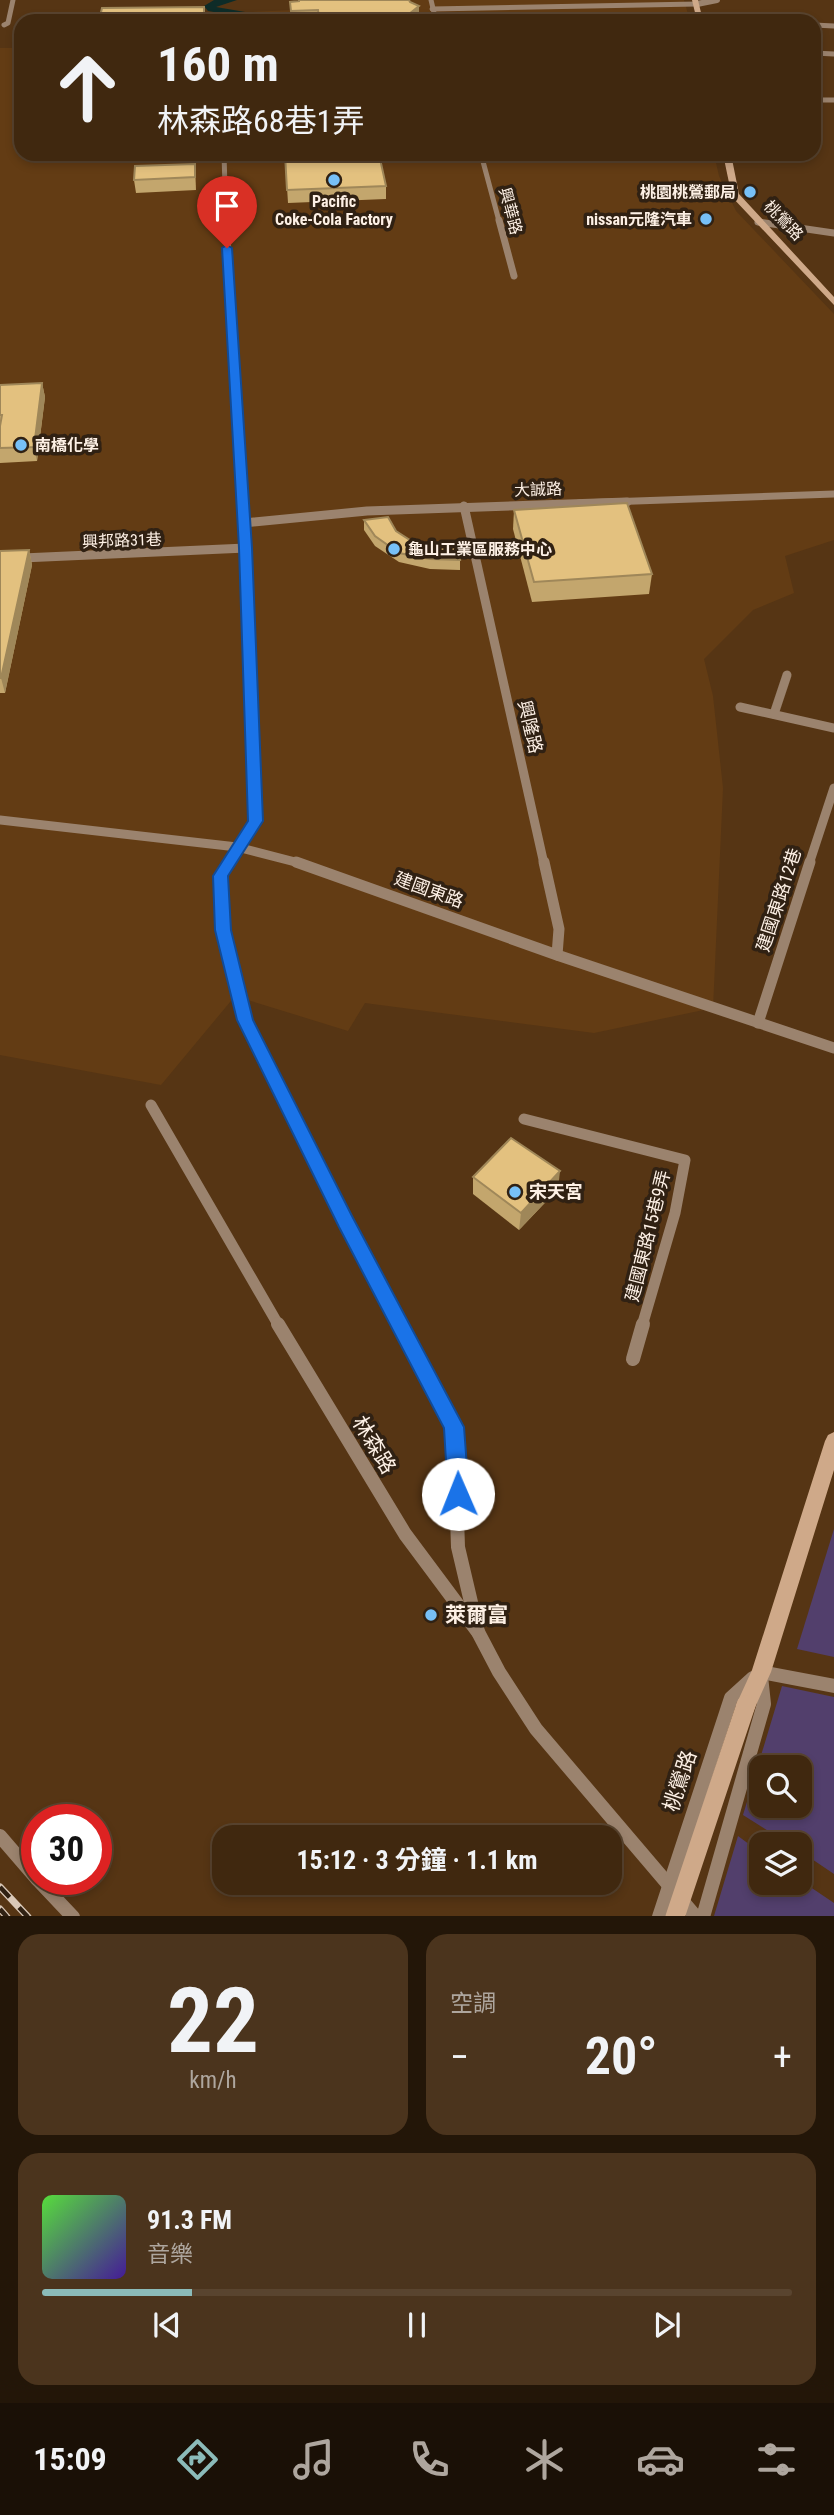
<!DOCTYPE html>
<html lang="zh-TW">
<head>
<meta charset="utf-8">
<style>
	body { margin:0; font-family:"Roboto Condensed","Noto Sans TC",sans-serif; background:#4b341d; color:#f1f3f6; height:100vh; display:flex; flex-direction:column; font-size:26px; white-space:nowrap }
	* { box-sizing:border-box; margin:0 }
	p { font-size:23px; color:#aea69e }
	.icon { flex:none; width:38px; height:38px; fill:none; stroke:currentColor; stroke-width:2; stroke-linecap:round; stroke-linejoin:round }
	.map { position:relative; height:1916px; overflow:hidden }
	.panel { display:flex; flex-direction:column; gap:18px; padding:18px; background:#231608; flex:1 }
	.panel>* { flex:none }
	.guide { position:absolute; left:14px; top:14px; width:807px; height:147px; border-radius:21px; box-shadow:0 4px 10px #0003,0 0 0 2px #59442f; background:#40280f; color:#f1f3f6; overflow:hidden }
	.tools { position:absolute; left:749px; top:1755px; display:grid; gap:14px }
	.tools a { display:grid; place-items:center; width:63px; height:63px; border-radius:14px; background:#40280f; box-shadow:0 4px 10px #0003,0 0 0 2px #59442f; font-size:35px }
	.speed { position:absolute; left:21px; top:1804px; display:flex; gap:14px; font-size:35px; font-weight:700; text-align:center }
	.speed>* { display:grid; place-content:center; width:91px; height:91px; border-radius:50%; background:#40280f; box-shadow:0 4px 10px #0003,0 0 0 2px #59442f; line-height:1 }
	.speed .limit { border:10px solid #d22; background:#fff; color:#111 }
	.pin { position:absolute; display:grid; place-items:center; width:60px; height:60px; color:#fff; margin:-72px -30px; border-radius:50% 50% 50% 0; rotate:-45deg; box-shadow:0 0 7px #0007 }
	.pin .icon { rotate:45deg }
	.me { position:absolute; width:77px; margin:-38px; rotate:359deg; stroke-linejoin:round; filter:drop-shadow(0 0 5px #0008) }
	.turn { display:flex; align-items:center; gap:24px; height:147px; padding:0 28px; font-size:32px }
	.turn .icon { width:91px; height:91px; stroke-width:2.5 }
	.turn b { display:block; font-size:49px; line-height:60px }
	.big { font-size:52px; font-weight:700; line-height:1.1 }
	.panel .card { flex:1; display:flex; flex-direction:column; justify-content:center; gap:10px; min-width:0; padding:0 24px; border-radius:21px; background:#4b341d }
	.panel .dial { align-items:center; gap:0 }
	.dial b { font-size:91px; line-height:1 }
	.song { display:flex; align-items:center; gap:21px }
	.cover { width:84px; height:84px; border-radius:10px; background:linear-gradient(135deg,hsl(110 70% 55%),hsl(260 70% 35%)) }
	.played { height:7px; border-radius:4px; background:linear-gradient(90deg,#8bbbb9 20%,#59442f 20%) }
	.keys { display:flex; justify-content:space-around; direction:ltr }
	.heat { display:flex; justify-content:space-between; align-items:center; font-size:38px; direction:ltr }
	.panel .tiles { flex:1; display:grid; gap:18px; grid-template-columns:1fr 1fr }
	.card:last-child { grid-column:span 2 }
	.trip { position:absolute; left:212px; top:1825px; width:410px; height:70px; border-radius:21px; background:#40280f; box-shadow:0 4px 10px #0003,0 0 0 2px #59442f; font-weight:700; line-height:70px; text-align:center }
	.dock { display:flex; height:112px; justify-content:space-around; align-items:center; background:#1a1006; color:#aea69e }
	.dock .icon { width:49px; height:49px }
	.dock .selected { color:#8bbbb9 }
	.dock b { font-size:32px; color:#f1f3f6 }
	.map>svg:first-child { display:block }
	.built { fill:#633c14 }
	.green { fill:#523f6c; fill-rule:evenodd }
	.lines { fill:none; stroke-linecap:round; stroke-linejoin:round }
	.river { fill:#0e2c28; fill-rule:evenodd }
	.minor-far4 { stroke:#9b836e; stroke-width:5 }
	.minor-far3 { stroke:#9b836e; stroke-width:7 }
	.minor-far2 { stroke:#9b836e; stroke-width:9 }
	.minor-far1 { stroke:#9b836e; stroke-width:11 }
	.minor { stroke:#9b836e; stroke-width:14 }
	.tertiary { stroke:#9b836e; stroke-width:6 }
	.secondary { fill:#cfa989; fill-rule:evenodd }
	.rail-casing { stroke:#d9c8b8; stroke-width:7 }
	.rail { stroke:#302113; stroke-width:4.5; stroke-dasharray:14; stroke-linecap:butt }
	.secondary-bridge { stroke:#cfa989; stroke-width:19 }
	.wall { fill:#c3a66d }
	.shaded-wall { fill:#9f8759 }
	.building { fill:#e3c17f; stroke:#9f8759; stroke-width:2 }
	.route { fill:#1a73e8; stroke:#114b97; stroke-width:2 }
	.poi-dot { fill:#77c0f7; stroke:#302113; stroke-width:2.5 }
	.labels { text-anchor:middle; stroke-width:7; stroke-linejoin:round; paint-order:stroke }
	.far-poi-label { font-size:16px; font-weight:bold; fill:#fdf0e5; stroke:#302113; text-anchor:end }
	.far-street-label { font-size:16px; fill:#fdf0e5; stroke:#302113 }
	.street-label { font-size:18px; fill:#fdf0e5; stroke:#302113 }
	.poi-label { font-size:18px; font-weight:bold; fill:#fdf0e5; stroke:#302113; text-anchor:start }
	.near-street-label { font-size:21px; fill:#fdf0e5; stroke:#302113 }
	.near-poi-label { font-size:21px; font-weight:bold; fill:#fdf0e5; stroke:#302113; text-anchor:start }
</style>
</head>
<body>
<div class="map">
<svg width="834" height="1917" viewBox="0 0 834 1917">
	<rect width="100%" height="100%" fill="#563514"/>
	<!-- built -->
	<g class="built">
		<polygon points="313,0 684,0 690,21 96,21 96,19 317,9"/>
		<polygon points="0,48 21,48 21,154 714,154 719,176 736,211 834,314 834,540 785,556 794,593 753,610 704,659 713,696 723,788 713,1008 594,1033 365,1003 348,1031 235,996 161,1085 0,1055"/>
	</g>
	<!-- green -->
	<g class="green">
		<polygon points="834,1529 834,1657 797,1649"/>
		<path d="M782,1686L834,1697V1874L800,1851V1844H789L743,1815ZM761,1768H800V1806H761Z"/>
		<polygon points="738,1836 761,1853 761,1883 800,1883 800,1880 834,1903 834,1916 714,1916"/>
	</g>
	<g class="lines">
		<!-- river -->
		<polygon class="river" points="214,0 237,0 216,7 251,13 255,21 245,21 243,17 208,11 204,6"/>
		<!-- minor-far4 -->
		<g class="minor-far4">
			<polyline points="431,0 436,21"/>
			<polyline points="432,9 697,4"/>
			<polyline points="4,25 8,23 13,0"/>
			<polyline points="814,25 834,26"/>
			<polyline points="814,53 834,54"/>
			<polyline points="814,100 834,100"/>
			<polyline points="224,154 226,221"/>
			<polyline points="481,154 499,221"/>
		</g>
		<!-- minor-far3 -->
		<g class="minor-far3">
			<polyline points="226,220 243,503"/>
			<polyline points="499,220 514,276"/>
			<polyline points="758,222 834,233"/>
			<polyline points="579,503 834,494"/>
		</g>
		<!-- minor-far2 -->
		<g class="minor-far2">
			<polyline points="464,506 544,864"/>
			<polyline points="244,523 367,511 627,502"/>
			<polyline points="0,559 246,548"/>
			<polyline points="740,707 834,728"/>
			<polyline points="774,714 787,675"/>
			<polyline points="0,820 237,847 303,864"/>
			<polyline points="228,864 256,821 243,502"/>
			<polyline points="809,864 834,788"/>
		</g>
		<!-- minor-far1 -->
		<g class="minor-far1">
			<polyline points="229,862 220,876 223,930 245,1020 401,1326"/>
			<polyline points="296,862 557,955 834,1048"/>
			<polyline points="544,862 559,929 557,955"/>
			<polyline points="758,1023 810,862"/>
			<polyline points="151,1105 279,1326"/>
			<polyline points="524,1119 685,1160 675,1213 642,1326"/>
		</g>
		<!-- minor -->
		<g class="minor">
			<polyline points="278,1324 405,1534 478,1632 499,1672 536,1729 696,1917"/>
			<polyline points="400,1324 454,1427 458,1547 478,1632"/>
			<polyline points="633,1359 643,1324"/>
			<polyline points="761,1672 834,1686"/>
			<polyline points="0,1836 37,1879"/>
			<polyline points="38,1880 73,1917"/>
			<polyline points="659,1917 731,1698 753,1678"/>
			<polyline points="703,1917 764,1704 761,1676"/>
		</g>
		<!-- tertiary -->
		<polyline class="tertiary" points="697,4 717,0"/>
		<!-- secondary -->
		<g class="secondary">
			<polygon points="692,0 698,0 703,21 697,21"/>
			<polygon points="723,154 731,154 739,194 834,297 834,305 732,197"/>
			<polygon points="834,1432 834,1470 771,1672 753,1712 746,1715 739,1712 736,1705 752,1670 825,1441 828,1435"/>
		</g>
		<defs>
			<g id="rail">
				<polyline points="0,1887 28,1917"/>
				<polyline points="0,1909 7,1917"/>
			</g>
		</defs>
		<!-- rail casing -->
		<use href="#rail" class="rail-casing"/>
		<!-- rail -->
		<use href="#rail" class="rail"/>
		<!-- secondary-bridge -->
		<polyline class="secondary-bridge" points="675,1917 746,1705"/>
	</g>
	<!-- wall -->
	<g class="wall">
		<polygon points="290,2 419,18 415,21 291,21"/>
		<polygon points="285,154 386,186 386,199 288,203"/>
		<polygon points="195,164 196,190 136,193 134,180"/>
		<polygon points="42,383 45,397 37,461 0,463 0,385"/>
		<polygon points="514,510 652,574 649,594 532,602 513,529"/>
		<polygon points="364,520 396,531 413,542 460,560 460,570 430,569 399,562 375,546 364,530"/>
		<polygon points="29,550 32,565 5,693 0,693 0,551"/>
		<polygon points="473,1177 558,1189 519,1230 473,1194"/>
	</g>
	<!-- shaded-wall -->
	<g class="shaded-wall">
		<polygon points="419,6 419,18 415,21 404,21 404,18"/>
		<polygon points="42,383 45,397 37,461 34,447"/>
		<polygon points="29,550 32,565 5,693 1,678"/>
		<polygon points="560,1171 558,1189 519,1230 521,1213"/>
	</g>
	<!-- building -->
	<g class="building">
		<polygon points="299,0 409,0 410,2 419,6 404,18 319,20 318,10 291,11 290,2 299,1"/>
		<polygon points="204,7 204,17 228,21 99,21 102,8"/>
		<polygon points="285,154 379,154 386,186 287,190"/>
		<polygon points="195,164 195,177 134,180 135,166"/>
		<polygon points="42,383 34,447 0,448 0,426 2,415 0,415 0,385"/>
		<polygon points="627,503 652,574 534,582 514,510"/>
		<polygon points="388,517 396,531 413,542 434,547 457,547 460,560 430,559 399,553 375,536 364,520"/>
		<polygon points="29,550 1,678 0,678 0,551"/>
		<polygon points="511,1138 560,1171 521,1213 473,1177"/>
	</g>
	<!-- route -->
	<polygon class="route" points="227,245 232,248 252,548 263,821 228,876 231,930 253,1020 352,1216 464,1427 469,1494 466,1501 458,1504 451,1501 448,1494 444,1428 339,1227 237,1020 215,930 213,876 248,821 239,548 222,248"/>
	<!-- markers -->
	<g class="poi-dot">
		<circle cx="334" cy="180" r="7"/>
		<circle cx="750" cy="192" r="7"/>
		<circle cx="706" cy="219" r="7"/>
		<circle cx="21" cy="445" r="7"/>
		<circle cx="394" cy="549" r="7"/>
		<circle cx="515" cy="1192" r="7"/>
		<circle cx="431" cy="1615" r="7"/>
	</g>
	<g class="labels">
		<!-- far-poi labels -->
		<g class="far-poi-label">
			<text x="736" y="198">桃園桃鶯郵局</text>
			<text x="334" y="207" text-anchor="middle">Pacific<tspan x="334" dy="18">Coke-Cola Factory</tspan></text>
			<text x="692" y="225">nissan元隆汽車</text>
			<text x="35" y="451" text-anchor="start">南橋化學</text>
			<text x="408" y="555" text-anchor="start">龜山工業區服務中心</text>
		</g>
		<!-- far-street labels -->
		<g class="far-street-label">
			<text transform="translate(511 211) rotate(75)" y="6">興華路</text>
			<text transform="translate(784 220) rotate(46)" y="6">桃鶯路</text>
			<text transform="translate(538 489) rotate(-2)" y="6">大誠路</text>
			<text transform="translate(122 540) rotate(-2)" y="6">興邦路31巷</text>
		</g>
		<!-- street labels -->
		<g class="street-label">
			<text transform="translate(530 727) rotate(77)" y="6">興隆路</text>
			<text transform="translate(429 890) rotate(20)" y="6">建國東路</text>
			<text transform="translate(779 900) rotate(-72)" y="6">建國東路12巷</text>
			<text transform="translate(648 1236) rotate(-76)" y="6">建國東路15巷9弄</text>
		</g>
		<!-- poi labels -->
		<g class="poi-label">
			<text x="529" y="1198">宋天宮</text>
		</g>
		<!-- near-street labels -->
		<g class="near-street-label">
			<text transform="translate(374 1445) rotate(59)" y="7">林森路</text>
			<text transform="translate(680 1781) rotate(-72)" y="7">桃鶯路</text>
		</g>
		<!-- near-poi labels -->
		<g class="near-poi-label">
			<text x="445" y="1622">萊爾富</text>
		</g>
	</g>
</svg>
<div class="tools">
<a><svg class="icon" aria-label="search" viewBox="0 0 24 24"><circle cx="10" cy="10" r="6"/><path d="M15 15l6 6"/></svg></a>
<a><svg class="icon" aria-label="layers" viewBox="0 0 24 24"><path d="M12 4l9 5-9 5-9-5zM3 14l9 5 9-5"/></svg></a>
</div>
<div class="speed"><div class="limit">30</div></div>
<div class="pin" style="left:227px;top:248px;background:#d93025"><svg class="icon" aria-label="arrive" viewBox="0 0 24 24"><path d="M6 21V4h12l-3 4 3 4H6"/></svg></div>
<svg class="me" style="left:458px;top:1494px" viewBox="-20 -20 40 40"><circle r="19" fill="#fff"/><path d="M0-13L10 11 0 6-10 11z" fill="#1a73e8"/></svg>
<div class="trip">15:12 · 3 分鐘 · 1.1 km</div>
<div class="guide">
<div class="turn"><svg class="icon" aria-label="ahead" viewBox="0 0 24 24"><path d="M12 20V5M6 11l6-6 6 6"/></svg><div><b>160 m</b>林森路68巷1弄</div></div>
</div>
</div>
<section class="panel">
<div class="tiles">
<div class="card dial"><b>22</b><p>km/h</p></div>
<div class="card"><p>空調</p>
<div class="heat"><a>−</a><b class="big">20°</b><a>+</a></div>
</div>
<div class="card">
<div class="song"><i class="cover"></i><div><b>91.3 FM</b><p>音樂</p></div></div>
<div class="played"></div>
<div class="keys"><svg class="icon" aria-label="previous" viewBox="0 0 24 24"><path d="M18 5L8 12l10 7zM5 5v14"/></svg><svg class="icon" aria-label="pause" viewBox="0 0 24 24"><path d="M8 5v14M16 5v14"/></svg><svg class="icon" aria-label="next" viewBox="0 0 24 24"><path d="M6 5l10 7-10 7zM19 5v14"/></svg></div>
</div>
</div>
</section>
<nav class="dock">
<b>15:09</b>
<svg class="icon selected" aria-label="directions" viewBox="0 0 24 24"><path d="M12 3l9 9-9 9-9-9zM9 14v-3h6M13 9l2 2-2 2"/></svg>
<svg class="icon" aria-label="music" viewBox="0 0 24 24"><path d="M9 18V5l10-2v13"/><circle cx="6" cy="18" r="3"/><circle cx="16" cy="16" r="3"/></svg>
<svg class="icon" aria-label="phone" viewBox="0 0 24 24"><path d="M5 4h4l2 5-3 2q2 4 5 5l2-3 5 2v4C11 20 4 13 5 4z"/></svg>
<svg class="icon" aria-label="climate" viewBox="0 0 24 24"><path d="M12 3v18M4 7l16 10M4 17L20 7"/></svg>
<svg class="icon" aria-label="car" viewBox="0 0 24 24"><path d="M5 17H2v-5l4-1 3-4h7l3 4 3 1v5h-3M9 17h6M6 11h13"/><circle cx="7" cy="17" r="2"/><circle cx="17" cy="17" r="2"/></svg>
<svg class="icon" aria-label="filters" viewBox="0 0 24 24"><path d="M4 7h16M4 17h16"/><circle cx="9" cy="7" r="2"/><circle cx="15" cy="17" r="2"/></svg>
</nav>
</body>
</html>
